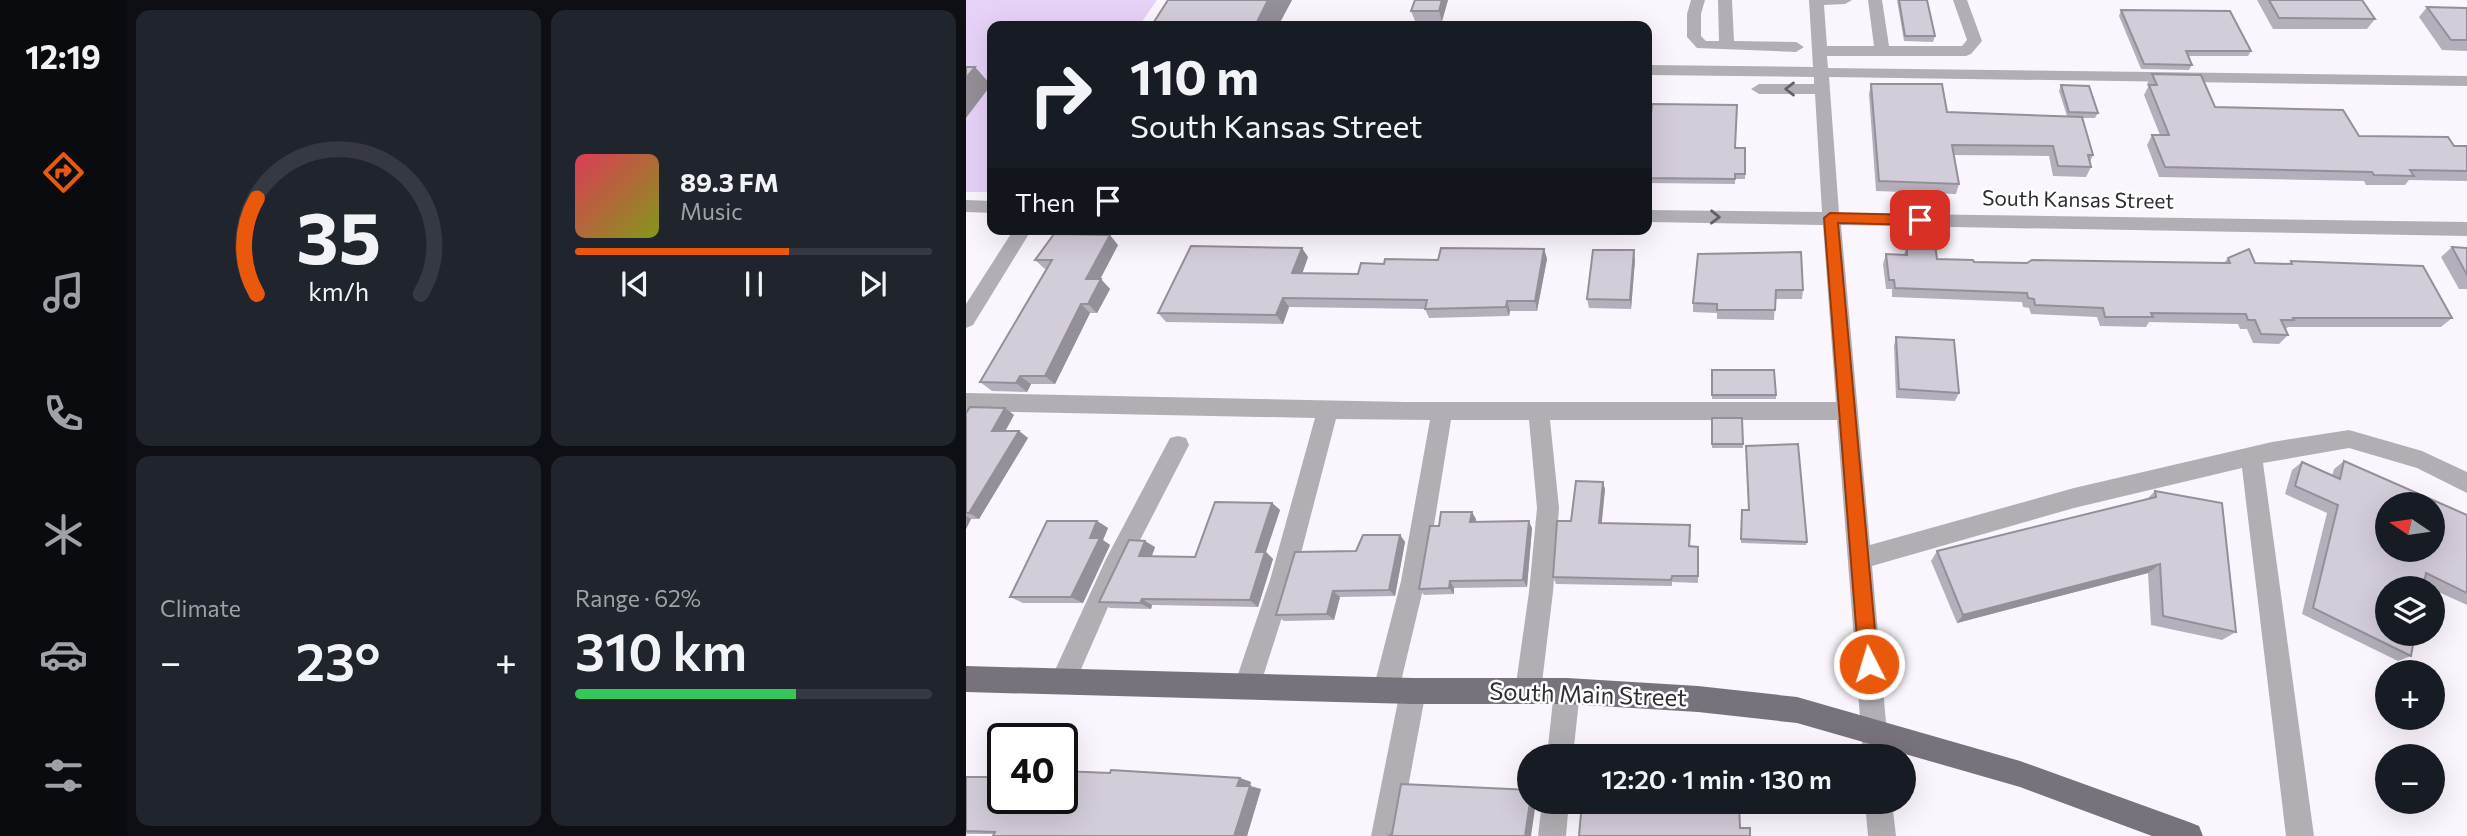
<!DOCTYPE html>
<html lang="en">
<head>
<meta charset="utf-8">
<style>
	body { margin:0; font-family:Commissioner,sans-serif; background:#20242c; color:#f1f3f6; height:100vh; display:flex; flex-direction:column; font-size:26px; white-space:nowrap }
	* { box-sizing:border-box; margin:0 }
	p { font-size:23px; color:#9ea1a6 }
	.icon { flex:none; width:38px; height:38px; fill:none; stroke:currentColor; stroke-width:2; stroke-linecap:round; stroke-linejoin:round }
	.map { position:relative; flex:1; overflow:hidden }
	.sheet { display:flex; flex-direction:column; gap:10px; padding:10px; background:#0d0f14; width:840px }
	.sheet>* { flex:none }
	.guide { position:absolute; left:21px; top:21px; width:665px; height:214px; border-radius:14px; box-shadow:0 7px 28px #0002; background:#171b24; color:#f1f3f6; overflow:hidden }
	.needle { width:46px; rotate:283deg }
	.tools { position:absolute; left:1409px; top:492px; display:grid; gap:14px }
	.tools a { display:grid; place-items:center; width:70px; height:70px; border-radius:50%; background:#171b24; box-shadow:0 7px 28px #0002; font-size:35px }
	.speed { position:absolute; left:21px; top:723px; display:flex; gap:14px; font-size:35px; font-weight:700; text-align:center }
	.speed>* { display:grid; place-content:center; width:91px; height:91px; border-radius:50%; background:#171b24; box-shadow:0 7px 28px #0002; line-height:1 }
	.speed .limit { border:4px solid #111; border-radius:10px; background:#fff; color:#111 }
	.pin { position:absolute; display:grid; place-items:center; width:60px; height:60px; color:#fff; margin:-30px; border-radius:14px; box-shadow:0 4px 10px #0006 }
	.me { position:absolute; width:77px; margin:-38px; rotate:355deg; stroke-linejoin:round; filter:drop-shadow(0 0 5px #0008) }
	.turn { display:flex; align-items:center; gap:24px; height:147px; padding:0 28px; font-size:32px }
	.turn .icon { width:91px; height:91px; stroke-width:2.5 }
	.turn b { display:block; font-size:49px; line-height:60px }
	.then { display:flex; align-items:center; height:66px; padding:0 28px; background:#0003; gap:14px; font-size:26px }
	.big { font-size:52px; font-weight:600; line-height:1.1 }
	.sheet .widget { flex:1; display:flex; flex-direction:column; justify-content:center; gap:10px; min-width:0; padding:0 24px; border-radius:14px; background:#20242c }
	.sheet .dial { align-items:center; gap:0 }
	.dial svg { height:182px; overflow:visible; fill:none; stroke:#363941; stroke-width:7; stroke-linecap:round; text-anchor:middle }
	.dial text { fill:#f1f3f6; stroke:none }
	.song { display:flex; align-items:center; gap:21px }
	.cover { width:84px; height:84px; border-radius:10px; background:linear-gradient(135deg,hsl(350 70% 55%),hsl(70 70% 35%)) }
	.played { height:7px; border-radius:4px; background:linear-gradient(90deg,#ea580c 60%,#363941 60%) }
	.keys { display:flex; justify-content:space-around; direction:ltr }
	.heat { display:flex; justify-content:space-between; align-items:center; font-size:38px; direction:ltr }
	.charge { height:10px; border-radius:5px; background:linear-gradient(90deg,#34c759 62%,#363941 0) }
	.sheet .tiles { flex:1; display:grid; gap:10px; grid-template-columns:repeat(2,1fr) }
	.trip { position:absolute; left:551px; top:744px; width:399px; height:70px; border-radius:35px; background:#171b24; box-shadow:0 7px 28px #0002; font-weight:600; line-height:70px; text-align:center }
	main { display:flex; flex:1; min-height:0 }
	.menu { display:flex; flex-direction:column; width:126px; justify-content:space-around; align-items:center; background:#090b0e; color:#9ea1a6 }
	.menu .icon { width:49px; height:49px }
	.menu .selected { color:#ea580c }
	.menu b { font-size:32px; color:#f1f3f6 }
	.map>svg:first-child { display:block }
	.green { fill:#e6d2f7 }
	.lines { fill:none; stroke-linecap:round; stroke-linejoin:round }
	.minor { fill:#b2afb4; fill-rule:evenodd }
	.major { fill:#77727c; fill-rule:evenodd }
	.wall { fill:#b5afbb }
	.shaded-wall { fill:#948f98 }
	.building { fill:#d3ccd9; stroke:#948f98; stroke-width:2; fill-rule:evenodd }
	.oneway { stroke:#646166 }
	.route { fill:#ea580c; stroke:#983908; stroke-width:2 }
	.labels { text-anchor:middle; stroke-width:5; stroke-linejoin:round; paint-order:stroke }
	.street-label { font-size:21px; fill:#302d32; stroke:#fff }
	.near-street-label { font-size:24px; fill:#302d32; stroke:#fff }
</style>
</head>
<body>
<main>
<nav class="menu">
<b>12:19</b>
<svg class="icon selected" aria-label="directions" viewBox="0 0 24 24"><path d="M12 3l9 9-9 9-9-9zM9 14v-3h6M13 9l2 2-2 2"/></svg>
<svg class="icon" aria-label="music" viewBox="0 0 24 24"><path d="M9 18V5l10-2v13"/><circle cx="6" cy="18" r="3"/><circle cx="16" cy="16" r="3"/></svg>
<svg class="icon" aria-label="phone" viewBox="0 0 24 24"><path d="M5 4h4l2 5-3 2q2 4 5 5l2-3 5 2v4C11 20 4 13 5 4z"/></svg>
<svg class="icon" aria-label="climate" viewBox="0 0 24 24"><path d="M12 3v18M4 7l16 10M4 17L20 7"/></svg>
<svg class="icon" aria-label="car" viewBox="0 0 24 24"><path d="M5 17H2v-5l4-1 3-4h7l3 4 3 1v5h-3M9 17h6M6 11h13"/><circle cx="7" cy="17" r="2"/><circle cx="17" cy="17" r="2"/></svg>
<svg class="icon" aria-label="filters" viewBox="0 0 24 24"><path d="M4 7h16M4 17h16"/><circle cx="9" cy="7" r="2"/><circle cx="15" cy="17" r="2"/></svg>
</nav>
<section class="sheet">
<div class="tiles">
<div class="widget dial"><svg viewBox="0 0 100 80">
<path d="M14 69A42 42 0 1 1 86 69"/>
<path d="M14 69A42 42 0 0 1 14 27" stroke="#ea580c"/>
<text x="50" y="56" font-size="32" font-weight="700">35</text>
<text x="50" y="72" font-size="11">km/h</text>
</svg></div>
<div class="widget">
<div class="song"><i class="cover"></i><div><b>89.3 FM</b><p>Music</p></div></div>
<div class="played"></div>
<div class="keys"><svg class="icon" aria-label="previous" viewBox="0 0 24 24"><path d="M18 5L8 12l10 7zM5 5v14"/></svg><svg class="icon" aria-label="pause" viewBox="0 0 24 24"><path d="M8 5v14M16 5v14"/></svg><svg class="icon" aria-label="next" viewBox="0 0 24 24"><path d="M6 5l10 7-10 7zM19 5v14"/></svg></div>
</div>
<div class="widget"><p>Climate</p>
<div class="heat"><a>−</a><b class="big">23°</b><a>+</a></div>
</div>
<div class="widget"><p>Range · 62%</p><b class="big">310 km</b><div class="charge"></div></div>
</div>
</section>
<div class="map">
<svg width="1501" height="836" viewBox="0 0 1501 836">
	<rect width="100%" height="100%" fill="#fbf6fe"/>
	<!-- green -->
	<polygon class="green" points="0,0 191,0 173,26 26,26 26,192 0,192"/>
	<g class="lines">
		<!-- minor -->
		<g class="minor">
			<polygon points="725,0 739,0 735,14 735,36 740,41 753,41 752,0 766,0 768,41 830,42 838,47 830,52 731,48 721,37 721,14"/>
			<polygon points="843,0 886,0 879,4 858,5 861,46 908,46 902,0 916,0 923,46 996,46 1001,40 987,0 1001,0 1016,41 1005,54 1000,56 861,56 862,68 1501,76 1501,86 863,77 873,213 1501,222 1501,236 875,225 904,545 1108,488 1306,442 1383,430 1456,451 1501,472 1501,493 1451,468 1383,448 1297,463 1348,836 1320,836 1276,468 1108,508 906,566 923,756 897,756 871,420 584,420 593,508 587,592 575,691 571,700 562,704 553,700 549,691 563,592 571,508 563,420 485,420 459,581 433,690 429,699 420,703 411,699 407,690 435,581 464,420 370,419 328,580 294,686 290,695 281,699 272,695 268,686 304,580 349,418 0,411 0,393 440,402 870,402 857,225 681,222 681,210 856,212 849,94 793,94 785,89 793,84 848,84 848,77 681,75 681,65 847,67"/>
			<polygon points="0,200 26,201 26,213 0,212"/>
			<polygon points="48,229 66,229 7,325 0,328 0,304"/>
			<polygon points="212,436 220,438 223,445 156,575 106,690 97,694 88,690 84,681 140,559 204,438"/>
			<polygon points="447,678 456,682 460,691 433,836 405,836 434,691 438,682"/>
			<polygon points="601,678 610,682 614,691 607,756 581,756 588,691 592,682"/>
			<polygon points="576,802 603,802 600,836 572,836"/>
			<polygon points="899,802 926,802 930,836 902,836"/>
		</g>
		<!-- major -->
		<polygon class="major" points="0,666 447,678 601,678 732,686 831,697 1054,761 1223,822 1233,826 1237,836 1186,836 1054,787 831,723 732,712 601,704 447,704 0,692"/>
	</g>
	<!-- wall -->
	<g class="wall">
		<polygon points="202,0 326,0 312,26 187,26 186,25"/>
		<polygon points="449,0 482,0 476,21 449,21 445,11"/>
		<polygon points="931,0 961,0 969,36 967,42 938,41"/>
		<polygon points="1291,0 1396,0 1409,19 1401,29 1307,29"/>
		<polygon points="1461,7 1501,8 1501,51 1476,50 1453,17"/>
		<polygon points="1155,10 1285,51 1282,56 1222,56 1226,65 1223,70 1175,69 1153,16"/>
		<polygon points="1186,74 1249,107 1393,136 1488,146 1501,146 1501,181 1443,180 1439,185 1400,185 1398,181 1193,177 1181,145 1186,135 1194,135 1178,95 1182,87 1181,84"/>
		<polygon points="905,84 981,112 1101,116 1093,91 1095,85 1132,113 1129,118 1116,118 1127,155 1124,162 1125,167 1120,177 1087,176 1083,156 988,155 993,184 990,194 910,191 903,94"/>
		<polygon points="779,148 779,179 769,179 769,184 681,183 681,150"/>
		<polygon points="941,244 971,259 1008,262 1258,263 1262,258 1289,263 1323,264 1325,261 1486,318 1475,327 1322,327 1320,329 1322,335 1313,344 1287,343 1281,329 1274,329 1272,324 1183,322 1180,327 1134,326 1131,317 1065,314 1063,308 1057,307 1056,302 926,297 926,289 920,289 917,264 920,254 938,255"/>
		<polygon points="152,245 134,279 144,289 131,313 124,313 89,384 65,384 61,392 26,391 14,382 81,269 79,269 69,260"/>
		<polygon points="1486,247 1501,248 1501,289 1493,289 1475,257"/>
		<polygon points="578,249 581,259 571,311 544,311 543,316 463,318 459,309 323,307 317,324 200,322 192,313 342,257 336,273 392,274 418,264 472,260"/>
		<polygon points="732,254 837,290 836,299 809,299 808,320 751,319 751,313 727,312 727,303"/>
		<polygon points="669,260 665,309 623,308 621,299"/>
		<polygon points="930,337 993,393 989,401 930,398 928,346"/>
		<polygon points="746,370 810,395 810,399 746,399"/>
		<polygon points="39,408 48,415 39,431 53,431 62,438 13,519 5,519 0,529 0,413"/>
		<polygon points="746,418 776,418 777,448 746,448"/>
		<polygon points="1378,461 1501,515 1501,605 1466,589 1466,588 1458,585 1445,656 1432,661 1336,614 1361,513 1319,494 1326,470 1336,462 1366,476 1368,469"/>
		<polygon points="639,489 635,524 725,532 724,546 732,547 732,583 706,582 706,586 590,584 587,577 605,521"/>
		<polygon points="1189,491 1270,632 1256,640 1185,625 1182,573 991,623 965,561 971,551 1180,500"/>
		<polygon points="306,503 314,510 300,552 307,559 292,607 186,605 185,609 144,608 133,602 189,547 186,556 229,557"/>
		<polygon points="776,510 783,510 841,542 840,545 775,543"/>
		<polygon points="510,519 510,522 566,528 561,587 488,588 488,594 458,595 453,589 473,526"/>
		<polygon points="131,521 142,528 137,540 144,545 117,603 57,603 44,597"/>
		<polygon points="434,535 439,542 429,596 374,597 368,620 318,621 310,615 390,551"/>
		<polygon points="0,777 274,778 285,782 284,786 295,789 281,836 27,836 28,834 0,834"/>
	</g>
	<!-- shaded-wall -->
	<g class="shaded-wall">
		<polygon points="302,0 326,0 312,26 289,26"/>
		<polygon points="476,0 482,0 476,21 473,11"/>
		<polygon points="9,67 25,85 0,118 0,78"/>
		<polygon points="144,235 152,245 129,289 120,279"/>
		<polygon points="336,248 342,257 333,283 326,273"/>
		<polygon points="578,249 581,259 571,311 569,301"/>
		<polygon points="668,250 669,260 665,309 664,300"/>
		<polygon points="135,279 144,289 131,313 122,304"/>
		<polygon points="317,298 323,307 317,324 310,315"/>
		<polygon points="541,301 544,311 543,316 540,307"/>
		<polygon points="115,304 124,313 89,384 79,376"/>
		<polygon points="54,376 65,384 61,392 50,383"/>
		<polygon points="39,408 48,415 36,437 26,431"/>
		<polygon points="53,431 62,438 13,519 3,513"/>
		<polygon points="637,482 639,489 635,531 633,523"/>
		<polygon points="306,503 314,510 300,552 307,559 292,607 284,600 290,552"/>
		<polygon points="506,512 510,519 508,529 504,522"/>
		<polygon points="0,516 5,519 0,529"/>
		<polygon points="131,521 142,528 137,540 144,545 117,603 105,597 124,538"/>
		<polygon points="563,521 566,528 561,587 557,580"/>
		<polygon points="434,535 439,542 429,596 423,590"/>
		<polygon points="179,541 189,547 183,563 173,556"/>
		<polygon points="1194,564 1182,573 991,623 997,615"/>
		<polygon points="484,581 488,588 488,594 483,588"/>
		<polygon points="367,591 374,597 368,620 361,614"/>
		<polygon points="176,599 186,605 185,609 174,603"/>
		<polygon points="274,778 285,782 283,789 271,786"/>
		<polygon points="284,786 295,789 281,836 268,836"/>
		<polygon points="564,802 570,802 565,836 559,836"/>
	</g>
	<!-- building -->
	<g class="building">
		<polygon points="202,0 302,0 289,26 186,25"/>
		<polygon points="449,0 476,0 473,11 445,11"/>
		<polygon points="933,0 961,0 969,36 939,36"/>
		<polygon points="1303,0 1396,0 1409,19 1313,18"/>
		<polygon points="1461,7 1501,8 1501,40 1485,40"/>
		<polygon points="1155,10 1264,11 1285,51 1220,51 1226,65 1178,64"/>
		<polygon points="0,67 9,67 0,78"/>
		<polygon points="1186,74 1235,75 1249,107 1377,110 1393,136 1482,137 1488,146 1501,146 1501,171 1444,170 1448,176 1408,175 1406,172 1199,167 1186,135 1203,135 1183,85 1191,85"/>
		<polygon points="905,84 976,84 981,112 1116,117 1127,155 1122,155 1125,167 1092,166 1087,146 986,145 993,184 913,181"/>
		<polygon points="1095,85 1123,86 1132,113 1103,112"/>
		<polygon points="686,104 771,105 769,148 779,148 779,174 769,174 769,179 681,178 681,150"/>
		<polygon points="88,234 144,235 120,279 135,279 122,304 115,304 79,376 54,376 50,383 14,382 86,260 69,260"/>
		<polygon points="941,244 969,245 971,259 1007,260 1008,262 1061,263 1066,260 1259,263 1264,263 1262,258 1283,249 1289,263 1326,264 1325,261 1457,266 1486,318 1327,318 1328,320 1315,320 1322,335 1295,334 1289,320 1282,320 1280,314 1185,313 1187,317 1139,317 1137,308 1069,305 1068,299 1062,298 1061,293 929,288 928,280 923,280 920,254 941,255"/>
		<polygon points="225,246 336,248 326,273 392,274 395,263 418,264 419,259 472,260 475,248 578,249 569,301 541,301 540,307 459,309 461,300 317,298 310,315 192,313"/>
		<polygon points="1486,247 1501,248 1501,275"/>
		<polygon points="627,250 668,250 664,300 621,299"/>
		<polygon points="835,252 837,290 810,290 809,310 751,310 751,304 727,303 732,254"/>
		<polygon points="930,337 988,340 993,393 933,389"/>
		<polygon points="746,370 808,370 810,395 746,395"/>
		<polygon points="4,407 39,408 26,431 53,431 3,513 0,513 0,413"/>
		<polygon points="746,418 776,418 777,444 746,444"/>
		<polygon points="832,444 841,542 775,539 776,510 783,510 780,446"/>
		<path d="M1378,461L1501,515V593L1460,573L1457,588H1421V634H1449L1445,656L1347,608L1372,505L1329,486L1336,462L1374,479ZM1421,504H1466V550H1421Z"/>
		<polygon points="610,481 637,482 633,523 724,525 723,546 732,547 732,576 706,576 705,580 587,577 591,521 605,521"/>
		<polygon points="1189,491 1256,503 1270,632 1197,616 1194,564 997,615 971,551 1190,497"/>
		<polygon points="249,502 306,503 290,552 299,552 284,600 176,599 174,603 133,602 163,540 179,541 173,556 229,557"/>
		<polygon points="475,512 506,512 504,522 563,521 557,580 484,581 483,588 453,589 464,526 473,526"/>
		<polygon points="81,521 131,521 124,538 134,538 105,597 44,597"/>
		<polygon points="397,535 434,535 423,590 367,591 361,614 310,615 329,552 390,551"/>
		<polygon points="145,770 274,778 271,786 284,786 268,836 27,836 29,832 0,831 0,777 37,777 37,798 96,798 96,771 144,773"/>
		<polygon points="435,784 564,790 564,802 559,836 422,836 426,834"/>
		<polygon points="616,802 773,802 774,828 784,828 784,836 613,836"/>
	</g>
	<!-- one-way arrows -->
	<defs><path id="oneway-chevron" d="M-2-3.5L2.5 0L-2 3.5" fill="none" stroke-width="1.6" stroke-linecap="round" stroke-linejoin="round" transform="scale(1.75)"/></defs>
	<g class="oneway">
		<use href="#oneway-chevron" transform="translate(824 89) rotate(-180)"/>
		<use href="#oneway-chevron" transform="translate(749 217) rotate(1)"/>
	</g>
	<!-- route -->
	<polygon class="route" points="864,213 954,215 961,220 954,225 872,223 912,664 910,671 903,674 896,671 893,664 858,218"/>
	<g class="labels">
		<!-- street labels -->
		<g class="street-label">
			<text transform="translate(1112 200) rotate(1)" y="7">South Kansas Street</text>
		</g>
		<!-- near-street labels -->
		<g class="near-street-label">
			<text transform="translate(622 695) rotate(2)" y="8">South Main Street</text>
		</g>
	</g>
</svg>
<div class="tools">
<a><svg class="needle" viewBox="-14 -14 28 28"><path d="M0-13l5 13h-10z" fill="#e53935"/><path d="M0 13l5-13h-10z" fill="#9ea1a6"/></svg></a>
<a><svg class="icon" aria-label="layers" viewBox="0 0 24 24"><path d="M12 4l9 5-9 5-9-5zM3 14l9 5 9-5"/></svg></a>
<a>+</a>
<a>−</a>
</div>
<div class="speed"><div class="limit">40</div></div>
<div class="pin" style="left:954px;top:220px;background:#d93025"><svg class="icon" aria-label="arrive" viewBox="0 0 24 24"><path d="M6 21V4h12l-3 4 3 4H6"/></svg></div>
<svg class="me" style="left:903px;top:664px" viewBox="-20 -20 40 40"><circle r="17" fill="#ea580c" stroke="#fff" stroke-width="3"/><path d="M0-11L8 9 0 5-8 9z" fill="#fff"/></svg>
<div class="trip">12:20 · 1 min · 130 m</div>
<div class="guide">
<div class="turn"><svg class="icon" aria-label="right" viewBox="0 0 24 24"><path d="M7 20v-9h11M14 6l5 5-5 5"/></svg><div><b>110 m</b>South Kansas Street</div></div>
<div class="then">Then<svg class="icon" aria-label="arrive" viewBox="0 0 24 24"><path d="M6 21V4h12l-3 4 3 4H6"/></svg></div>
</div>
</div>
</main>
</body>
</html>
